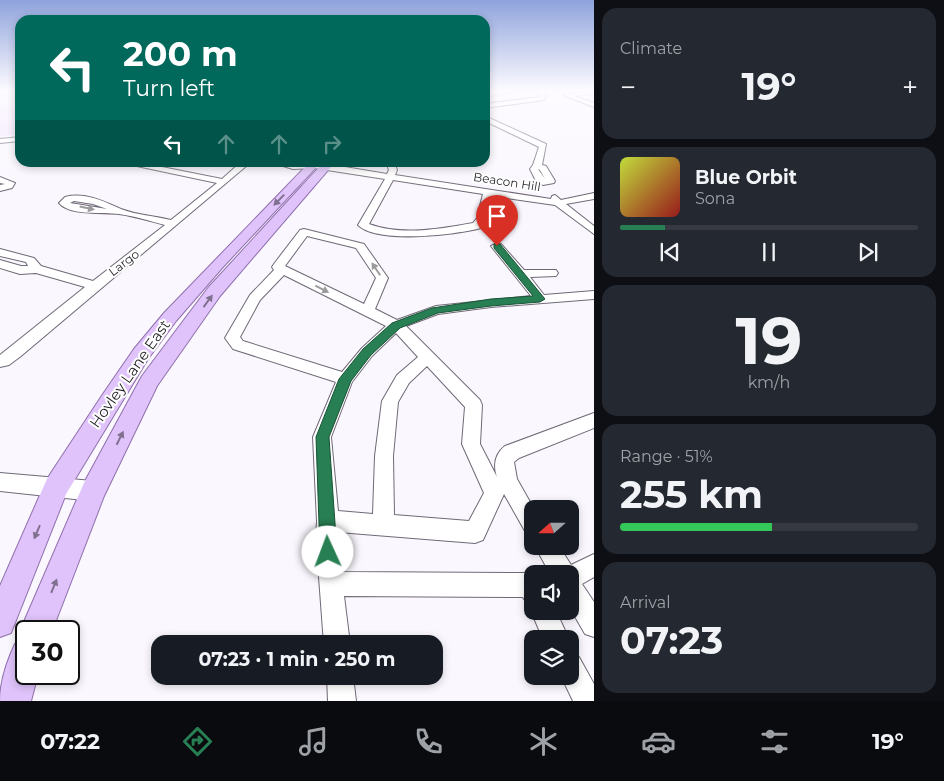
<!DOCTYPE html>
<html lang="en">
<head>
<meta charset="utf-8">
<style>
	body { margin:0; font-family:Montserrat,sans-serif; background:#242831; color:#f1f3f6; height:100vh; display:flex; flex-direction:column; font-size:19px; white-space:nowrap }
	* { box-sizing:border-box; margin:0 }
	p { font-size:16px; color:#9ea1a6 }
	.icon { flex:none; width:28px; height:28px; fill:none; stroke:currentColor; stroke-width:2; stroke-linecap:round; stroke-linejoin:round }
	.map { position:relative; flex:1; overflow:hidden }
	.side { display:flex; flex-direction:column; gap:8px; padding:8px; background:#0d0f14; width:350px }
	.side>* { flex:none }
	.guide { position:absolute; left:15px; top:15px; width:475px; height:152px; border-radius:15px; box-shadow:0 2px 8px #0003; background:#00695c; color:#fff; overflow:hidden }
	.needle { width:32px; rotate:249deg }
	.fabs { position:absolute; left:524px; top:500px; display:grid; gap:10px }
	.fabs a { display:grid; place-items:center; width:55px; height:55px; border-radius:10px; background:#171b24; box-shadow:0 2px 8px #0003; font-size:25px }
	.speed { position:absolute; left:15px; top:620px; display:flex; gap:10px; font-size:25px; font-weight:700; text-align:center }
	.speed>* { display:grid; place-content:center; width:65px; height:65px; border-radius:50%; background:#171b24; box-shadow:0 2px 8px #0003; line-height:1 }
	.speed .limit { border:2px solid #111; border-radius:8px; background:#fff; color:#111 }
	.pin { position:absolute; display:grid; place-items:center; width:42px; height:42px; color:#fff; margin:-51px -21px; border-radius:50% 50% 50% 0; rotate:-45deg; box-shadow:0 0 5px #0007 }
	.pin .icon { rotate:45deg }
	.me { position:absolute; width:55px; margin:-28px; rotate:358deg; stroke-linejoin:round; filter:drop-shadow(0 0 4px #0008) }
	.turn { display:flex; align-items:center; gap:18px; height:105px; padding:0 25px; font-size:22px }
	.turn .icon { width:65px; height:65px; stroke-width:2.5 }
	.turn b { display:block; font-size:35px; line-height:42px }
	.lanes { display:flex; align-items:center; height:48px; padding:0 25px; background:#0003; justify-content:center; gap:25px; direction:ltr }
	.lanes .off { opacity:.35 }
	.big { font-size:38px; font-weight:700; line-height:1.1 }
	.side .tile { flex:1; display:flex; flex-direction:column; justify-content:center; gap:8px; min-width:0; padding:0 18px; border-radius:15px; background:#242831 }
	.side .dial { align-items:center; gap:0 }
	.dial b { font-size:65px; line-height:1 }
	.song { display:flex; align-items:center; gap:15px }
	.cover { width:60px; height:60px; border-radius:8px; background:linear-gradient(135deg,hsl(70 70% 55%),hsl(0 70% 35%)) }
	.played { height:5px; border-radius:2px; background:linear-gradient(90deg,#277f53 15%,#363941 15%) }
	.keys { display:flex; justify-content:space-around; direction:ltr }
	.heat { display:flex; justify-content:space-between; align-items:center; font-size:28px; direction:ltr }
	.charge { height:8px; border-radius:4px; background:linear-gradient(90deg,#34c759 51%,#363941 0) }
	.trip { position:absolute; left:151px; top:635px; width:292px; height:50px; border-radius:15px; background:#171b24; box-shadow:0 2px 8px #0003; font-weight:700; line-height:50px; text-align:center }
	.tab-bar { display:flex; height:80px; justify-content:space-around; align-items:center; background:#090b0e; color:#9ea1a6 }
	.tab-bar .icon { width:35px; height:35px }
	.tab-bar .on { color:#277f53 }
	.tab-bar b { font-size:22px; color:#f1f3f6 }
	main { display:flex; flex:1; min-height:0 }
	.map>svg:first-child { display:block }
	.green { fill:#f1e4fe }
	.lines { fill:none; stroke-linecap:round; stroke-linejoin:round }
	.minor-casing { stroke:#706977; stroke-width:2 }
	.major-casing { stroke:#8f6fac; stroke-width:2 }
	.minor { fill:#fff; fill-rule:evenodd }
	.major { fill:#dfc3fa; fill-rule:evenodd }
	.oneway { fill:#80708f }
	.oneway2 { fill:#9b9a9c }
	.route { fill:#277f53; stroke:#195336 }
	.labels { text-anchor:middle; stroke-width:4; stroke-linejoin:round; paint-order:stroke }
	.far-street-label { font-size:12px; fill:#211e24; stroke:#fff }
	.street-label { font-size:15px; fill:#211e24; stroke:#fff }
</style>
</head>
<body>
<main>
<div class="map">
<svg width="594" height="701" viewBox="0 0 594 701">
	<rect width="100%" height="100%" fill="#faf7fe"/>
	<!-- green -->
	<polygon class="green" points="0,91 20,91 20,134 0,137"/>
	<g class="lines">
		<defs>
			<g id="minor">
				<polygon points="500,91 516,91 485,97 485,93"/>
				<polygon points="534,91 541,91 546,94 544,100 485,108 485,104 540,97 541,96"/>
				<polygon points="593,91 591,94 574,96 594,103 594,107 563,95"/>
				<path d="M485,116L546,144L542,165L546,166L555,181L554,183L543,185L536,181L530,169L533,165L539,147L485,121ZM538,169L540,170L545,179Z"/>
				<polygon points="20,137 20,141 0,143 0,139"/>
				<path d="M118,162H137L222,179L241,162H251L21,356L9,365L0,367V355L85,287L36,273L20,274L0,268V260L21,266H28L26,262L0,256V249L34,258L41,266L93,281L165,225C150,221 134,216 119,214C103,212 70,216 59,203L65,197C85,192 103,201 121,209C136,215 155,216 171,220L217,183ZM74,201L93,204L107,209L70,203Z"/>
				<path d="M270,162H315L387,174L389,170L386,162H394L397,170L395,175L551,199L552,196L555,195L561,200L594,193V199L566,204L594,226V234L555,205L492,196L487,218L481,228C455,235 377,244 358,225L385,179L314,168L293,169ZM393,180L483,194L477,218L473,223C439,229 402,236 369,224Z"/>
				<polygon points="0,177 15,183 12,188 0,191 0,185 5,184 0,183"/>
				<path d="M304,229L364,244L388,278L375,309L397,320L436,306L531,296L491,246L497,243L501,244L524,270H556L558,273L556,276L530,277L544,295L594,291V299L491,307L438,314L406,326L480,400L482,405L480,444L497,477C493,465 495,454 505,446L594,413V428L519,458L514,462L517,479L534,509H532V534L525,531L504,494L483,540L475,543L338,532L342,572L530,573L532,574V603L524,599L523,597L344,596L350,644H324L316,537L317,521L313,437L336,382L233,349L225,338L250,295L274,270L272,267L274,264L300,230ZM307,236L356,248L376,278L364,304L285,266ZM284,275L386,326L362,348L342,372L243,341L240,337L260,300ZM396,333L418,357L397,375L382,401L375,456L373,514L338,511L331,437L352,382L372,356ZM427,366L465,407L462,444L484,493L469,521L394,515L393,456L398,402L409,383Z"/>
				<polygon points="0,473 93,481 100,484 103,491 100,498 93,501 0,491"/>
				<polygon points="535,546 559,546 571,565 594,554 594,577 582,584 594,602 594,637 585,634 570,608 570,574 550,574"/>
				<polygon points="532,607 532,611 556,611 569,639 543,639 531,611"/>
				<polygon points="570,653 579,657 594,684 594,701 573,701 561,676 570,676"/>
				<polygon points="327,676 353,676 356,701 328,701"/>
			</g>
			<g id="major">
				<polygon points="310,162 321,162 222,268 176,321 148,359 66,494 11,633 0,637 0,586 47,479 103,394 134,349 164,313"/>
				<path d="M324,162H335L220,296L157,386L104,496L52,631H26V674H38L31,701H0C0,682 7,661 15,644L24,640L20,631L84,483L142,376L208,288Z"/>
			</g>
		</defs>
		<!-- minor casing -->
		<use href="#minor" class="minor-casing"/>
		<!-- major casing -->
		<use href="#major" class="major-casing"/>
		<!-- minor -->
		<use href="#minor" class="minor"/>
		<!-- major -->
		<use href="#major" class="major"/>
	</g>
	<!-- one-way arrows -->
	<defs><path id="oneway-solid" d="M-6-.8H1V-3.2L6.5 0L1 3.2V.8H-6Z" transform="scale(1.25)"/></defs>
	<g class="oneway">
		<use href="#oneway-solid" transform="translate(279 200) rotate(134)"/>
		<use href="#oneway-solid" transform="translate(208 301) rotate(-54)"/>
		<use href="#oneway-solid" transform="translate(120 438) rotate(-63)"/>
		<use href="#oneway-solid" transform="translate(37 532) rotate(113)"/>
		<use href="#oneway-solid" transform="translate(54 586) rotate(-68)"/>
	</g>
	<g class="oneway2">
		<use href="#oneway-solid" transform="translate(87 208) rotate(12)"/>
		<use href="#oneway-solid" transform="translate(376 269) rotate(-124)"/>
		<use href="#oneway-solid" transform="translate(322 289) rotate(27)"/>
	</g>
	<!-- sky -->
	<linearGradient id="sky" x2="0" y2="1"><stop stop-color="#8fa3dc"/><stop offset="0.48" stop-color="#fdfbff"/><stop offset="1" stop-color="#fdfbff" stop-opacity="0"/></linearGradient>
	<rect width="594" height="189" fill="url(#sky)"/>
	<!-- route -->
	<polygon class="route" points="494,244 500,244 545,299 540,302 491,306 438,313 400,328 371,355 351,381 329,437 337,552 334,558 328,561 323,558 320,552 316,437 339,379 363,349 392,323 432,308 491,299 533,296 494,248"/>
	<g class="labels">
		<!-- far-street labels -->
		<g class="far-street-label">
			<text transform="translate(507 182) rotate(9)" y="4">Beacon Hill</text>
			<text transform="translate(124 263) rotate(-38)" y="4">Largo</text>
		</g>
		<!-- street labels -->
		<g class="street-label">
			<text transform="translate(130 374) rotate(-55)" y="5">Hovley Lane East</text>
		</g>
	</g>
</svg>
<div class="fabs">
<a><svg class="needle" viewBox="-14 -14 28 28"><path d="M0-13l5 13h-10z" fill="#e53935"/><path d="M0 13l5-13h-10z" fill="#9ea1a6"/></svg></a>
<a><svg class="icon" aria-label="sound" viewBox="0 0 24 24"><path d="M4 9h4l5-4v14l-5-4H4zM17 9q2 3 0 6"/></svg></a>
<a><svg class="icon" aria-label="layers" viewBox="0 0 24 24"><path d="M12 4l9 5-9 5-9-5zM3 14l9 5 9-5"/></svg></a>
</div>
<div class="speed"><div class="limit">30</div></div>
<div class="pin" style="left:497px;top:246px;background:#d93025"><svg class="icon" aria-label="arrive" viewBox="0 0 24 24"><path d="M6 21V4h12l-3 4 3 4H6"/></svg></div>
<svg class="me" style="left:328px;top:552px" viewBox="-20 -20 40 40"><circle r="19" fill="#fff"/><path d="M0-13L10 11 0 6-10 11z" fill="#277f53"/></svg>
<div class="trip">07:23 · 1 min · 250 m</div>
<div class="guide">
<div class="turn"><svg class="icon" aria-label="left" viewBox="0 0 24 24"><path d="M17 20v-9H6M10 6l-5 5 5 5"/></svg><div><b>200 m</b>Turn left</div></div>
<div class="lanes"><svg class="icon" aria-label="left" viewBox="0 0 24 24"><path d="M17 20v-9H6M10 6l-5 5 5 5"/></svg><svg class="icon off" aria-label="ahead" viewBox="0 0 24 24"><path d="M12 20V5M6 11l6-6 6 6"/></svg><svg class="icon off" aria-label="ahead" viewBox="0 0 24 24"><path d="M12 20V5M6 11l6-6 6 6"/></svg><svg class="icon off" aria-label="right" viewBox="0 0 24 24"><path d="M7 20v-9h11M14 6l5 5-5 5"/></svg></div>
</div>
</div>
<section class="side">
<div class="tile"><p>Climate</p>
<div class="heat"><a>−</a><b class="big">19°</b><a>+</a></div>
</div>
<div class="tile">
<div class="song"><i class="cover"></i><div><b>Blue Orbit</b><p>Sona</p></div></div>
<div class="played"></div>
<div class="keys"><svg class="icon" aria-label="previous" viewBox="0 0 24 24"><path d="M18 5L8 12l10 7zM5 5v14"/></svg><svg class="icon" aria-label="pause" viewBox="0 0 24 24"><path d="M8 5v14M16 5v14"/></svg><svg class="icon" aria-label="next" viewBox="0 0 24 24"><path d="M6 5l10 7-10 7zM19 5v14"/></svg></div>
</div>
<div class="tile dial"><b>19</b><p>km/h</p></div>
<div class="tile"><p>Range · 51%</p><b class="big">255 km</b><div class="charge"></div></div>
<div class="tile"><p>Arrival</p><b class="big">07:23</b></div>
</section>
</main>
<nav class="tab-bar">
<b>07:22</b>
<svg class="icon on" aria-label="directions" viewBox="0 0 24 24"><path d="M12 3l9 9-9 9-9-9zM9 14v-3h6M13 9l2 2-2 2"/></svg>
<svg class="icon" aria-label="music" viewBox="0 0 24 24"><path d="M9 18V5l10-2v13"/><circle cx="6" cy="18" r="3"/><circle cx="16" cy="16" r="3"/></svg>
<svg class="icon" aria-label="phone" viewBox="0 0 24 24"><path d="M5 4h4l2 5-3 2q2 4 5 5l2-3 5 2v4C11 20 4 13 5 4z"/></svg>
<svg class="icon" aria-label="climate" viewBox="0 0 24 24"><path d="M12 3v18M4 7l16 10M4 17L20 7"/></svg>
<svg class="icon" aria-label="car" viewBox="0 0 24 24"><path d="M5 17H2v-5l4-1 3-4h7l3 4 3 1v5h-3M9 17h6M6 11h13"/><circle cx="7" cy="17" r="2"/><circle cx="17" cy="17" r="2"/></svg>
<svg class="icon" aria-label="filters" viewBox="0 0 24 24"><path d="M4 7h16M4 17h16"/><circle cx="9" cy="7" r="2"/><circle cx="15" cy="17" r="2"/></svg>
<b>19°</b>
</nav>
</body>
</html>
